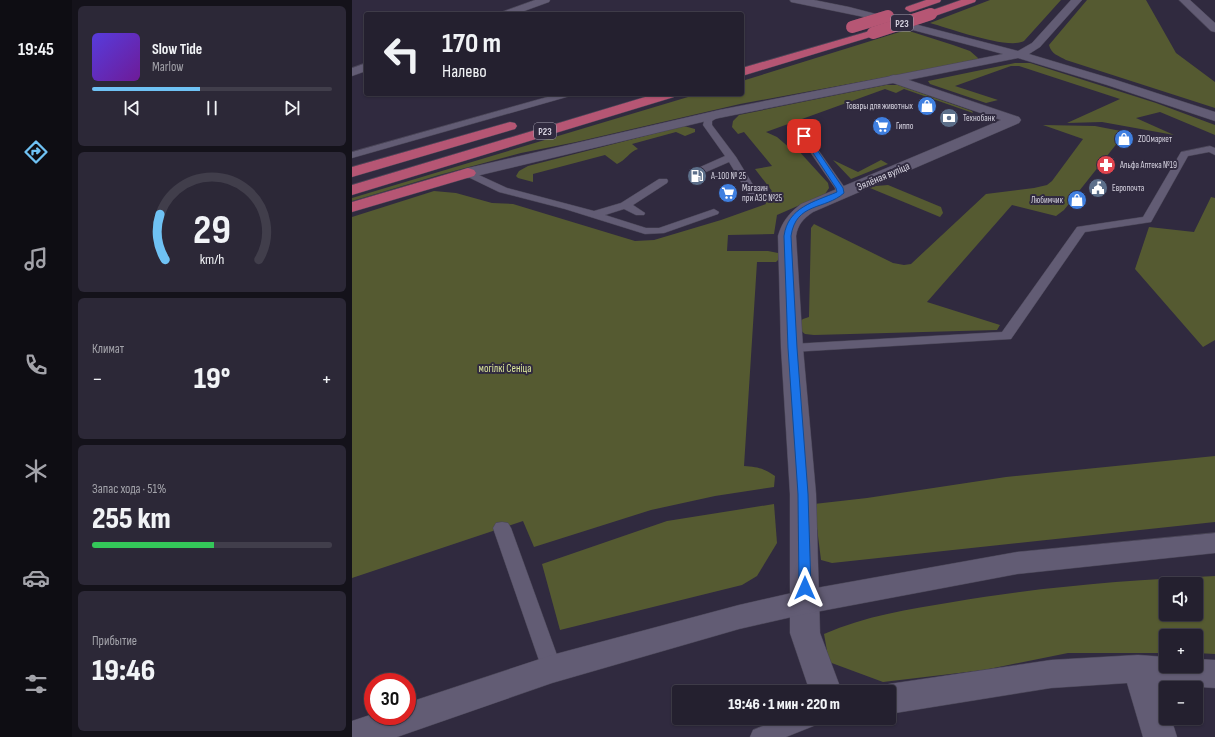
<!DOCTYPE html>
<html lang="ru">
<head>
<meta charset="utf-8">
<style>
	body { margin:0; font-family:"Sofia Sans Condensed",sans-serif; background:#2c2837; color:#f1f3f6; height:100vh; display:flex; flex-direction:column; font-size:15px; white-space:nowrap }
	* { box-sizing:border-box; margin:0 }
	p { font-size:13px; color:#a3a3aa }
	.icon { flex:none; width:22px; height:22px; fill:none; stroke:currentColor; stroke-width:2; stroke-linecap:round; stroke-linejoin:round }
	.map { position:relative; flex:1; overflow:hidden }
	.details { display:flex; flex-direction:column; gap:6px; padding:6px; background:#14121a; width:280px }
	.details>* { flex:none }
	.hud { position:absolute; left:12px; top:12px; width:380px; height:84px; border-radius:4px; box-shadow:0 1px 3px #0004,0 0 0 1px #413e4b; background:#24202f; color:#f1f3f6; overflow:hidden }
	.buttons { position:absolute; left:807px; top:577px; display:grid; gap:8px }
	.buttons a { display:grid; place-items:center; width:44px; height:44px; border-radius:4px; background:#24202f; box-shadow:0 1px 3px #0004,0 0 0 1px #413e4b; font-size:20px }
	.speed { position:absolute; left:12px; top:673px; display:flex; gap:8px; font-size:20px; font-weight:700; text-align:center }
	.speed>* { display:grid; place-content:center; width:52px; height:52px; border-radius:50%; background:#24202f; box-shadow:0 1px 3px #0004,0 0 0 1px #413e4b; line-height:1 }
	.speed .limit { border:6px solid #d22; background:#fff; color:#111 }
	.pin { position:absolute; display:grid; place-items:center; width:34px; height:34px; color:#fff; margin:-17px; border-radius:8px; box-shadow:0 2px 6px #0006 }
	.me { position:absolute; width:44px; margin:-22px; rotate:0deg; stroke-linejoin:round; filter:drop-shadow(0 0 3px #0008) }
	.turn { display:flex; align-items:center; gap:14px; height:84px; padding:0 12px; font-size:18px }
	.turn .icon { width:52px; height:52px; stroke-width:2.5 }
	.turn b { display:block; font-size:28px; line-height:34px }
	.big { font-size:30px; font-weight:800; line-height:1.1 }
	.details .tile { flex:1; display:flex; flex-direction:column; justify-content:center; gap:6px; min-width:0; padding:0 14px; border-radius:6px; background:#2c2837 }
	.details .dial { align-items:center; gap:0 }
	.dial svg { height:104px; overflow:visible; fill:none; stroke:#413e4b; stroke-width:7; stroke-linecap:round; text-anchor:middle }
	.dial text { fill:#f1f3f6; stroke:none }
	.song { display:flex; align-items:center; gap:12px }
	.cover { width:48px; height:48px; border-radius:6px; background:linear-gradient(135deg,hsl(250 70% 55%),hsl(280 70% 35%)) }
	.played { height:4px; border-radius:2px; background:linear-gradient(90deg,#6fc2f4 45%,#413e4b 45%) }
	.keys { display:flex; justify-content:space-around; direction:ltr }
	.heat { display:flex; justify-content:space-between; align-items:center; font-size:22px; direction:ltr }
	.charge { height:6px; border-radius:3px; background:linear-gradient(90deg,#34c759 51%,#413e4b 0) }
	.trip { position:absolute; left:320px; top:685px; width:224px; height:40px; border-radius:4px; background:#24202f; box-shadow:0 1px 3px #0004,0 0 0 1px #413e4b; font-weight:800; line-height:40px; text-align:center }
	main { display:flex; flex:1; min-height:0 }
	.tabs { display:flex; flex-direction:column; width:72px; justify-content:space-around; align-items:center; background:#0e0d13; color:#a3a3aa }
	.tabs .icon { width:28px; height:28px }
	.tabs .selected { color:#6fc2f4 }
	.tabs b { font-size:18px; color:#f1f3f6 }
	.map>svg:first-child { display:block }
	.green { fill:#555a31; fill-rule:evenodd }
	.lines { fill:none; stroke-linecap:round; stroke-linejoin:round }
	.service-casing { stroke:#494556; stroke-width:1 }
	.minor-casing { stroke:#494556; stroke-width:1 }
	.tertiary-casing { stroke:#494556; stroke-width:1 }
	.trunk-casing { stroke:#494556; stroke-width:1 }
	.service { fill:#625c74; fill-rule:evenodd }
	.minor { fill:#625c74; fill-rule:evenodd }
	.tertiary { fill:#625c74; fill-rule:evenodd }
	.trunk { fill:#b65674; fill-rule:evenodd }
	.trunk-bridge-casing { stroke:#494556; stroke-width:12; stroke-linecap:butt }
	.trunk-bridge { stroke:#b65674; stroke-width:12 }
	.route { fill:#1a73e8; stroke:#114b97 }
	.labels { text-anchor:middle; stroke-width:4; stroke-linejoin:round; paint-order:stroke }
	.far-poi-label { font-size:9px; fill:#d6d3e0; stroke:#302a3f; text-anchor:start }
	.shield { fill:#302a3f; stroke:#a4a0b0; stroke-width:1 }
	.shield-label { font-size:10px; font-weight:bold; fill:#d6d3e0 }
	.street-label { font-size:11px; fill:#d6d3e0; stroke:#302a3f }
	.park-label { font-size:11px; fill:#d9e499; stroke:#302a3f }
</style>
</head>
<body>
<main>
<nav class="tabs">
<b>19:45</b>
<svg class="icon selected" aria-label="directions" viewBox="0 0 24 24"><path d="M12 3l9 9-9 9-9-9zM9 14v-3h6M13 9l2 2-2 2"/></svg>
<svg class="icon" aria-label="music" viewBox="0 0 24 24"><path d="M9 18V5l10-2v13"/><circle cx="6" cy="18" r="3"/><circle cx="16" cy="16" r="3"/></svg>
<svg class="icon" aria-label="phone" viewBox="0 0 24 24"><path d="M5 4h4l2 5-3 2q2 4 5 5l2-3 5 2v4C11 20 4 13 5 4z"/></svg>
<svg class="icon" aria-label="climate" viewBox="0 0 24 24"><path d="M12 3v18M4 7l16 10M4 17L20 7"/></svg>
<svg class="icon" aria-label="car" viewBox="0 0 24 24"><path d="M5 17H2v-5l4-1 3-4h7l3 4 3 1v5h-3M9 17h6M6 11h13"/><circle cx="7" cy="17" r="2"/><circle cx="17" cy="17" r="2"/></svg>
<svg class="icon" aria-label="filters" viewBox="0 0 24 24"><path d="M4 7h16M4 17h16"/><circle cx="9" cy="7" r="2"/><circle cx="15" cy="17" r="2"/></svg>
</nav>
<section class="details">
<div class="tile">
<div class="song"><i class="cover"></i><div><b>Slow Tide</b><p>Marlow</p></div></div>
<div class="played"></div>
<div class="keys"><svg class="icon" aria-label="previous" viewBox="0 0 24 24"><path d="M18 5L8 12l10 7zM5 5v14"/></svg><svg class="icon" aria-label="pause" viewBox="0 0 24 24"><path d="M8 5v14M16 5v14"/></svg><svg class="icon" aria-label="next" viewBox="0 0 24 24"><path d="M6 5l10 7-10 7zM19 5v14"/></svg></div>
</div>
<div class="tile dial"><svg viewBox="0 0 100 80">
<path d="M14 69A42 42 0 1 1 86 69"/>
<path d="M14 69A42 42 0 0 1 10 34" stroke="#6fc2f4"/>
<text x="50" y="56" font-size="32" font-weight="700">29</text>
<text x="50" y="72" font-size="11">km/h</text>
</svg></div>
<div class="tile"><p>Климат</p>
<div class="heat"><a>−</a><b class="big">19°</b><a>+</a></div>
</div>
<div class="tile"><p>Запас хода · 51%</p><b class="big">255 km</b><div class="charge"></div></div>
<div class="tile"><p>Прибытие</p><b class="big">19:46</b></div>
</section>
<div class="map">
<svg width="863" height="737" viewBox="0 0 863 737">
	<rect width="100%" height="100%" fill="#302a3f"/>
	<!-- green -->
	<g class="green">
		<path d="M638,0H709L672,41C656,50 597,28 578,23Z"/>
		<path d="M735,0H794L824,53L863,82V108L714,60C707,56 699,54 697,45Z"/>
		<polygon points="554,30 601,45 618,51 626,58 626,60 388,104 224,142 169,153 87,175 0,201 0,198 346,94 390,94 390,81"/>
		<polygon points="663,63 678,63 804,103 863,125 863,135 808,112 784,118 822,135 750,122 715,123 768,99 667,66 659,66 603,86 646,100 634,103 578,84 576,81"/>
		<path d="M534,85H546L620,111L621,113L552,89L544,93L533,89L414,132L425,137L439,149H445L476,183L477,188L473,194L425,215L422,234L376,235L375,251H416L426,253V260L424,262H405L392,466C405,467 412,468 423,476L422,487L363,496L299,510L182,547L171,521L0,578V217L82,191L104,193L140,203L161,204L283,241L302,240L369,220L414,204L412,199L420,191L403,169L420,166L392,132L386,134L380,127L381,121L387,115Z"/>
		<polygon points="691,125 743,126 774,132 712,210 704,216 660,205 575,302 648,325 645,330 462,335 453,334 447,329 447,322 451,319 457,317 459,228 462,224 541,263 552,265 559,264 634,194 682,188 695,185 700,181 731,139"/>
		<path d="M332,126L343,129V132L333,136L324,132L280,144L286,149C277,152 274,160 265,164L253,155L181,174V182L166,178L164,176L167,171L176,166Z"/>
		<polygon points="481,160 506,172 529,160 536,164 499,179"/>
		<polygon points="536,185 589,207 591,213 588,217 518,188 524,186"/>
		<polygon points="859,197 863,198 863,340 851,347 783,269 797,227 842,232"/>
		<polygon points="863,456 863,522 480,563 469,560 462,504 515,498 654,477"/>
		<polygon points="422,504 425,543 405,576 390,585 208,630 190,564 315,521"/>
		<path d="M863,576V654L844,653V636H814V653H716L632,670L531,682L477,662L472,634C513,616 557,609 601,602C687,587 776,580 863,576ZM814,584H844V614H814Z"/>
	</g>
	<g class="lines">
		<defs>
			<g id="service">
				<polygon points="206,94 219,94 218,96 0,158 0,152"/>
				<path d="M367,111L371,114L360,121V125L384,157L409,198C406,202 400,203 395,202L394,200L398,197L377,162L354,172H346L345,170L346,168L373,156L351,125L353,118Z"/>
				<polygon points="452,133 455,134 493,188 494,193 493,195 489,196 484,193 483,188 447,136"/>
				<polygon points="858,146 863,148 863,155 857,152 836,156 799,222 733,232 659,339 440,352 435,351 433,348 435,345 440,344 650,332 725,227 791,217 829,152"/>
				<polygon points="116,170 155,188 242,211 269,203 307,179 315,179 316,181 315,183 281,205 293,213 292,215 284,215 272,209 253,215 294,228 307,228 362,209 367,212 366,214 312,233 293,234 213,209 147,192 112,175 111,173 112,171"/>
				<polygon points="150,522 156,523 159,528 210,669 207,675 200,678 193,675 190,669 141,528 144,523"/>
				<polygon points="431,718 467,718 464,725 434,737 398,737 401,730"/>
			</g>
			<g id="minor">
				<polygon points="827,0 838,0 863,23 863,32 859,31"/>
				<path d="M542,75L667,117L669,120L667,123L461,212C451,219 446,224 444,236L451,348L464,494L468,633L490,692H458L438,633V494L429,348L426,236C430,222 437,213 449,204L649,120L538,82L536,79L538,76Z"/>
				<polygon points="786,655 814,657 814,666 844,666 844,659 863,660 863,688 807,684 814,705 814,718 819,718 825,737 791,737 775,683 699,688 537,714 537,692 524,692 525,689 537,684 699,660"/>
			</g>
			<g id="tertiary">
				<polygon points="183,0 198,0 197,2 164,14 149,14 150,12"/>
				<polygon points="438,0 462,0 497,7 666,51 680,43 719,0 730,0 688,47 677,54 764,80 863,112 863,121 755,85 666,58 367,118 116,178 110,176 108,173 110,170 116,168 367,110 651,54 512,17 439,2"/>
				<polygon points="14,63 14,71 0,76 0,68"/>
				<polygon points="863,533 863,553 665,574 453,614 387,629 200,683 45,737 0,737 0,721 21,714 21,716 55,716 55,703 200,655 387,605 453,590 665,552"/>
			</g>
			<g id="trunk">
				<polygon points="574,0 589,0 588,2 562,11 558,12 553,9 554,7"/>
				<polygon points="609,0 624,0 623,2 583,16 575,16 574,14 575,12"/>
				<polygon points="521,30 527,33 525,35 390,76 390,68"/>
				<polygon points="303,94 324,94 322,97 0,195 0,185"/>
				<polygon points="158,122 163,123 165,126 163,129 0,177 0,167"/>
				<polygon points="116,168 122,170 124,173 122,176 0,212 0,202"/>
			</g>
		</defs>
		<!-- service casing -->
		<use href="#service" class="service-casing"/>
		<!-- minor casing -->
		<use href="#minor" class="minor-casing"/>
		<!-- tertiary casing -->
		<use href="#tertiary" class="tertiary-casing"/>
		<!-- trunk casing -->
		<use href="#trunk" class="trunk-casing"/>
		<!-- service -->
		<use href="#service" class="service"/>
		<!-- minor -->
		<use href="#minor" class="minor"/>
		<!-- tertiary -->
		<use href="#tertiary" class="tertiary"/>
		<!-- trunk -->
		<use href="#trunk" class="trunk"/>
		<defs>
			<g id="trunk-bridge">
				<polyline points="500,27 536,16"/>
				<polyline points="521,33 579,14"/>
			</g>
		</defs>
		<!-- trunk-bridge casing -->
		<use href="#trunk-bridge" class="trunk-bridge-casing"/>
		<!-- trunk-bridge -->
		<use href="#trunk-bridge" class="trunk-bridge"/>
	</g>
	<!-- route -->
	<path class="route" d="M450,135H455L491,188L492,193C473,210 444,202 439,236L445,348L456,494L459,588L457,592L453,593L449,592L447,588L446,494L436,348L432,236C436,207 462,202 485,192L484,188L450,136Z"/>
	<!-- icons -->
	<defs>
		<symbol id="shop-disc" viewBox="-11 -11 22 22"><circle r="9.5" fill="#3f7fe0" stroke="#302a3f"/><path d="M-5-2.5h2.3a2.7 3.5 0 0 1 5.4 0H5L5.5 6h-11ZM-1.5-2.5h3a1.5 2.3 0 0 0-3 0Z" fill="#fff"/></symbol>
		<symbol id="bank-disc" viewBox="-11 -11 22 22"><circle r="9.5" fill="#5c6f8a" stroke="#302a3f"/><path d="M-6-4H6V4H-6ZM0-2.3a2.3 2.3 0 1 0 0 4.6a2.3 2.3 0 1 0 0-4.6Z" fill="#fff"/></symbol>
		<symbol id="supermarket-disc" viewBox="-11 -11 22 22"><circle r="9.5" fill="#3f7fe0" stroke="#302a3f"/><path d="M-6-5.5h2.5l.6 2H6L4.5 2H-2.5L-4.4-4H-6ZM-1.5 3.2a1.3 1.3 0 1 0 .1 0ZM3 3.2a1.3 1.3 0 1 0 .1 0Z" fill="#fff"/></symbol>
		<symbol id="pharmacy-disc" viewBox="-11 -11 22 22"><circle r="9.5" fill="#e0444e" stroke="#302a3f"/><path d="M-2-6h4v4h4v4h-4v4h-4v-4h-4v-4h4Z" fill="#fff"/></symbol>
		<symbol id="fuel-disc" viewBox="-11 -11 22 22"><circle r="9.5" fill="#5c6f8a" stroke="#302a3f"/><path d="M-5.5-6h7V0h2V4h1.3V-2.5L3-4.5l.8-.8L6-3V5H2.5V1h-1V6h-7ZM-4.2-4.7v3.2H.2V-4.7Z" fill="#fff"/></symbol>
		<symbol id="civic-disc" viewBox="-11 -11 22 22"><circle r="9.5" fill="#5c6f8a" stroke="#302a3f"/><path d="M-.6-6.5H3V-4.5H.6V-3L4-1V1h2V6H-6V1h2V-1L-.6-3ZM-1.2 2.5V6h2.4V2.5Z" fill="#fff"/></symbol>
	</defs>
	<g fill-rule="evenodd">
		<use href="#shop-disc" x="564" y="95" width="22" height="22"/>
		<use href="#bank-disc" x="586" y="107" width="22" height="22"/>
		<use href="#supermarket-disc" x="519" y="115" width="22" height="22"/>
		<use href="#shop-disc" x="761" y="128" width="22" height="22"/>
		<use href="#pharmacy-disc" x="743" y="154" width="22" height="22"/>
		<use href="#fuel-disc" x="334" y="165" width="22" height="22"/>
		<use href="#civic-disc" x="735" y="177" width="22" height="22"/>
		<use href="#supermarket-disc" x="365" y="182" width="22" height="22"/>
		<use href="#shop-disc" x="714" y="189" width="22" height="22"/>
	</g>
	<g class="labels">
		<!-- far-poi labels -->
		<g class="far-poi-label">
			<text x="561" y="109" text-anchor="end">Товары для животных</text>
			<text x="611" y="121">Технобанк</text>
			<text x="544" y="129">Гиппо</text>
			<text x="786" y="142">ZOOмаркет</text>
			<text x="768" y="168">Альфа Аптека №19</text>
			<text x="359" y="179">А-100 № 25</text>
			<text x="390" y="191">Магазин<tspan x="390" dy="10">при АЗС №25</tspan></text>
			<text x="760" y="191">Европочта</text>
			<text x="711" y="203" text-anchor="end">Любимчик</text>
		</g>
		<!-- shield labels -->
		<g class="shield">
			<rect x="539" y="15" width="22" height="16" rx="3"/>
			<rect x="182" y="123" width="22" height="16" rx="3"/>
		</g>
		<g class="shield-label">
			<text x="550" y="27">Р23</text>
			<text x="193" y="135">Р23</text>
		</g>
		<!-- street labels -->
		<g class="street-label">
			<text transform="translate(531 176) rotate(-23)" y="4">Зялёная вуліца</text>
		</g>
		<!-- park labels -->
		<g class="park-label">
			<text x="153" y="372">могілкі Сеніца</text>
		</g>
	</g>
</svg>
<div class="buttons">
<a><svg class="icon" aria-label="sound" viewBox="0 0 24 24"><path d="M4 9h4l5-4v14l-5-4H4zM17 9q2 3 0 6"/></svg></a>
<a>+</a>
<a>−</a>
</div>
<div class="speed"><div class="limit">30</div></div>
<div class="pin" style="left:452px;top:136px;background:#d93025"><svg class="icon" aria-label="arrive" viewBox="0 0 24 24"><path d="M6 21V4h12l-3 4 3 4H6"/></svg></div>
<svg class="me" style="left:453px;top:588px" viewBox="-20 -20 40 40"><path d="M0-17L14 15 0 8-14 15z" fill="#1a73e8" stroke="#fff" stroke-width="4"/></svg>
<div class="trip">19:46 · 1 мин · 220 m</div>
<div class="hud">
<div class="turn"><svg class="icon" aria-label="left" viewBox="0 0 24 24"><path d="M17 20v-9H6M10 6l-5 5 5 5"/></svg><div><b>170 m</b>Налево</div></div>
</div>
</div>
</main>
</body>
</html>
